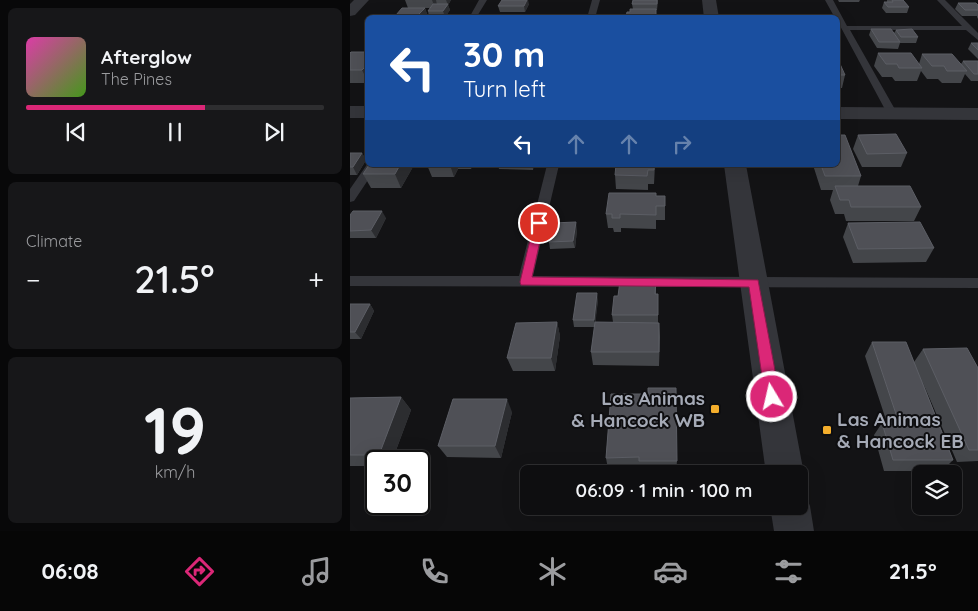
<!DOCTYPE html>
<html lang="en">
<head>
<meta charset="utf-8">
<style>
	body { margin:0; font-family:Quicksand,sans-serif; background:#171719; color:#f1f3f6; height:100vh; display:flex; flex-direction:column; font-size:19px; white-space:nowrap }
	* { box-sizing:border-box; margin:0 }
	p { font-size:16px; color:#9b9c9f }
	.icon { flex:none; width:28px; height:28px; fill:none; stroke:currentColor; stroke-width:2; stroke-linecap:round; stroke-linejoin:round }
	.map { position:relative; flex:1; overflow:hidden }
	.side { display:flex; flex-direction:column; gap:8px; padding:8px; background:#080809; width:350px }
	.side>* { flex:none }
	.top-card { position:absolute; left:15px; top:15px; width:475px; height:152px; border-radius:8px; box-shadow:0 5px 20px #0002,0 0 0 1px #2e2e30; background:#1a4fa0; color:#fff; overflow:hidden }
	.controls { position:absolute; left:562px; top:465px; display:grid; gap:10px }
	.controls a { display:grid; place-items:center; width:50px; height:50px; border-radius:8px; background:#0e0e10; box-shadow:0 5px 20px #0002,0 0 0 1px #2e2e30; font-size:25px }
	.speed { position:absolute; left:15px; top:450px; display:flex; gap:10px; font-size:25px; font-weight:700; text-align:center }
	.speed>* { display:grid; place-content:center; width:65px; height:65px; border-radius:50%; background:#0e0e10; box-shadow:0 5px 20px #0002,0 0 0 1px #2e2e30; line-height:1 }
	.speed .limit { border:2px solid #111; border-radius:8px; background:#fff; color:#111 }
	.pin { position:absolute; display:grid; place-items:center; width:42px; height:42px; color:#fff; margin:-21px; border:2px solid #fff; border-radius:50%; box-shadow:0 1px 5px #0007 }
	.me { position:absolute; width:55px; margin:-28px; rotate:351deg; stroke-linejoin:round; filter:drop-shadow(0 0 4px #0008) }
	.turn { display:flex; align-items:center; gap:18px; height:105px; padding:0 15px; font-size:22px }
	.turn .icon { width:65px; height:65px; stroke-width:2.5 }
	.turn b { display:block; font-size:35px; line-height:42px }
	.lanes { display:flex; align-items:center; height:48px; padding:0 15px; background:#0003; justify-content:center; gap:25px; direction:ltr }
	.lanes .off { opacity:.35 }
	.big { font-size:38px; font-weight:600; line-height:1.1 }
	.side .card { flex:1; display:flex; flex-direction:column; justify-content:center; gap:8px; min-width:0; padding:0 18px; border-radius:8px; background:#171719 }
	.side .dial { align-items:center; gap:0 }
	.dial b { font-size:65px; line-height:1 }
	.song { display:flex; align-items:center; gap:15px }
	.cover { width:60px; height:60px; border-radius:8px; background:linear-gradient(135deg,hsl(320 70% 55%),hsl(100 70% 35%)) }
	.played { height:5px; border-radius:2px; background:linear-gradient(90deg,#db2777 60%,#2e2e30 60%) }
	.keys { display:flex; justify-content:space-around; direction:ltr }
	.heat { display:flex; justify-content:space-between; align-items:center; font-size:28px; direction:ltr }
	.trip { position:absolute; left:170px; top:465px; width:288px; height:50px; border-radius:8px; background:#0e0e10; box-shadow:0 5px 20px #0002,0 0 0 1px #2e2e30; font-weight:600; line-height:50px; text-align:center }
	.tabs { display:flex; height:80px; justify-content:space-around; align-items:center; background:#060606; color:#9b9c9f }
	.tabs .icon { width:35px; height:35px }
	.tabs .current { color:#db2777 }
	.tabs b { font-size:22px; color:#f1f3f6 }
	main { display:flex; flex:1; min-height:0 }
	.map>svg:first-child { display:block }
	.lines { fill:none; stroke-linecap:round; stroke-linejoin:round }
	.service { fill:#34353a; fill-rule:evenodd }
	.minor { fill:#34353a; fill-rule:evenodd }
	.wall { fill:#44464a; fill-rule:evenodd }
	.shaded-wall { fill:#2c2d30 }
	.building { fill:#4f5056; stroke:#5c5e65 }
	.route { fill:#db2777; stroke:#8e194d }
	.poi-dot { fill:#f4ae2c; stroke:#0e0e10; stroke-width:2 }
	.labels { text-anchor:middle; stroke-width:4; stroke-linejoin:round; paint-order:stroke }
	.near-poi-label { font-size:19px; font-weight:bold; fill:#a5aab6; stroke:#0e0e10; text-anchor:end }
</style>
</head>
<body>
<main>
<section class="side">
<div class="card">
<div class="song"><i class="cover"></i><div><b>Afterglow</b><p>The Pines</p></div></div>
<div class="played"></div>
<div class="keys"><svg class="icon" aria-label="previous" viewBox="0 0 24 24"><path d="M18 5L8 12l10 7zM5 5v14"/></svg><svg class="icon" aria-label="pause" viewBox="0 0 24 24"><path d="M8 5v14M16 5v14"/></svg><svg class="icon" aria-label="next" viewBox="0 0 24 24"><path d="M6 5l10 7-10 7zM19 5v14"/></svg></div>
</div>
<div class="card"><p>Climate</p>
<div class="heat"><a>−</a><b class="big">21.5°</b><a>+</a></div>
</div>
<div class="card dial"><b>19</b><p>km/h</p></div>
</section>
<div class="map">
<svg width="628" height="531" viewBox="0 0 628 531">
	<rect width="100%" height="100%" fill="#131315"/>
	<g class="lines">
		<!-- service -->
		<g class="service">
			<polygon points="129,0 137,0 126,18 119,18"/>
			<polygon points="242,0 250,0 245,18 237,18"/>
			<polygon points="475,0 483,0 497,26 612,26 587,0 595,0 628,33 628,40 616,30 500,30 547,113 542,116 538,115 488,22 488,18 485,18"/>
			<polygon points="18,163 18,165 28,165 4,201 0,202 0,189"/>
			<polygon points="197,165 209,165 183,276 628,278 628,288 0,286 0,276 169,276"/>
		</g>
		<!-- minor -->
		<g class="minor">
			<polygon points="4,0 19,0 5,15 0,16 0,4"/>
			<polygon points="352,0 366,0 369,18 354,18"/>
			<rect x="0" y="106" width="18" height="12"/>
			<polygon points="488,107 628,108 628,120 488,119"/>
			<polygon points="374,165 396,165 454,474 449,487 449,474 416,474"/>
			<polygon points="449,490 454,492 460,506 464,531 424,531 420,506 449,506"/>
		</g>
	</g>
	<!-- wall -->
	<g class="wall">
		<path d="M55,0H101L98,5L100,10L95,17L35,18L46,16V15L58,8ZM75,8H80L78,11L79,16H75L77,14Z"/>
		<polygon points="308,0 307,10 306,10 306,18 276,18 277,12 280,12 283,9 282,4"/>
		<polygon points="488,0 510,0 509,2 489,2"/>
		<polygon points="537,0 553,0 559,7 557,13 536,13 532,8 534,2 537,2"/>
		<polygon points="608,3 628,5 628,19 627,17 627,16 612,16 605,9"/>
		<polygon points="179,4 175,12 150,12 148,6"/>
		<polygon points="521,29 544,33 546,30 568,37 566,43 550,43 548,49 527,48 519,35"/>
		<polygon points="621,43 628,43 628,59 618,49"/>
		<polygon points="18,52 18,83 0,83 0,53"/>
		<polygon points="528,53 569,64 572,54 611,64 613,61 628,61 628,81 621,81 615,74 611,83 592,83 588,79 577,79 571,71 567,81 545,81 542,77 532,77 524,66"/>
		<polygon points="488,64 495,75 492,88 488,88"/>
		<polygon points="508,135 557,153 551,167 512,167 503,149"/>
		<polygon points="0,153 12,153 16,160 7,175 0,175"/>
		<polygon points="64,165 51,188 21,188 13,174"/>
		<polygon points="77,165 123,165 121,169 108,169 104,177 82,177"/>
		<polygon points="148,165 184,165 183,170 149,169"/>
		<polygon points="305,165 304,184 298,184 298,190 266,189 265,175"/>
		<polygon points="463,165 488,165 511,176 508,186 571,207 564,221 496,221 494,214 485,214 480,200 483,190 471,190"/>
		<polygon points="306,196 315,196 315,220 306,220 306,229 271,228 271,232 264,232 263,228 258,228 256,214"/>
		<polygon points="0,215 36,218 26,238 0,238"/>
		<polygon points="498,223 584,248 576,262 503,263 493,237"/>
		<polygon points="227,230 225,248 200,249 199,242"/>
		<polygon points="306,281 306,294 308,294 308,323 309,323 310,337 309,366 243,365 241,352 245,327 224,327 223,320 248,300 245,322 263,322 262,315 268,296"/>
		<polygon points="0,304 20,304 24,311 11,339 0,339"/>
		<polygon points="207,322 210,336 205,371 163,371 157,358"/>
		<polygon points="522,342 564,362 573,349 628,368 628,461 607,462 573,383 603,460 592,471 534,471 524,435 532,423 537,423 515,356"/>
		<polygon points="261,394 327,461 326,472 290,472 290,469 258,469 256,458"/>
		<polygon points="51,397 61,410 42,461 26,461 26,466 0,466 0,398"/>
		<polygon points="162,412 151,458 97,457 88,446"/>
	</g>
	<!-- shaded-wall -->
	<g class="shaded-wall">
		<polygon points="82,0 86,0 87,5 85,8"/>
		<polygon points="96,0 101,0 98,5 100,10 95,17 93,11 98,5"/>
		<polygon points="177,0 178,0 179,4 175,12 174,6"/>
		<polygon points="75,8 77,14 73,18 66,18"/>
		<polygon points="18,64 18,82 12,70"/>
		<polygon points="12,153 16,160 7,175 3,167"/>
		<polygon points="50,165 64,165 51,188 45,174"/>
		<polygon points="100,165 107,165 108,169 104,177"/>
		<polygon points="32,211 36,218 26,238 21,230"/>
		<polygon points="226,222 227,230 225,248 223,241"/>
		<polygon points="247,293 248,300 245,327 244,320"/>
		<polygon points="20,304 24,311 11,339 5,332"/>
		<polygon points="207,322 210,336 205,371 201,358"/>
		<polygon points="51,397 61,410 42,461 35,461 29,455"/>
		<polygon points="157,399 162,412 151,458 145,446"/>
	</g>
	<!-- building -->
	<g class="building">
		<polygon points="152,0 177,0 174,6 148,6"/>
		<polygon points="283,0 307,0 307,4 282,4"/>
		<polygon points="542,0 553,0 559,7 538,7 534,2 543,2"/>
		<polygon points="608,3 626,3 628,5 628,10 615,10"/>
		<polygon points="83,4 98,4 93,11 78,11"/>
		<polygon points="52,8 75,8 67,16 48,16 49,15 46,15"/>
		<polygon points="280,9 306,9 306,18 280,18 280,17 276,17 277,12 280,12"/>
		<polygon points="415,15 437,15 438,18 416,18"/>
		<polygon points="36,16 90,16 89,18 35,18"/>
		<polygon points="521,29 541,29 550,42 529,42"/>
		<polygon points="562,29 568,37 551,37 546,30"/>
		<polygon points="621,43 628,43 628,50"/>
		<polygon points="1,52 18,52 18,64 12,70 0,70 0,53"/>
		<polygon points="528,53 561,53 572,68 549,68 547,64 536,64"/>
		<polygon points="572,54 602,54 617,71 597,71 594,66 582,66"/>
		<polygon points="613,61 628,61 628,74 624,74"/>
		<polygon points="488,64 490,64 495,75 488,75"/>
		<polygon points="546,134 557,153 517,154 508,135"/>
		<polygon points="488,135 495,135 511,176 475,176 471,165 488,165"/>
		<polygon points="0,153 12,153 3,167 0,167"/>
		<polygon points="19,165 50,165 45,174 13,174"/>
		<polygon points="266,165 304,165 304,170 298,170 297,176 265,175"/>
		<polygon points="485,186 560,186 571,207 501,207 499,200 490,200"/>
		<polygon points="259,193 306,193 306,196 315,196 315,206 306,206 306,215 270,214 270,218 262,218 262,214 256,214"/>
		<polygon points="3,211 32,211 21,230 0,231 0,215"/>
		<polygon points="226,222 223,241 199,242 202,223"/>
		<polygon points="570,222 584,248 508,249 498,223"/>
		<polygon points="270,281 306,281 305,294 308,294 308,315 262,315 264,296 268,296"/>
		<polygon points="227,293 247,293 244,320 223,320"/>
		<polygon points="0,304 20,304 5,332 0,332"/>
		<polygon points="207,322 201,358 157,358 166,323"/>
		<polygon points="245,322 309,323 309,352 241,352"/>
		<polygon points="522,342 556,342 603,460 543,460 532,423 549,423"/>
		<polygon points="617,348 628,368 628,450 619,450 573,349"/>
		<polygon points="298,388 326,388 327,461 289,461 289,457 256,458 261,394 298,394"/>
		<polygon points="51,397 29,455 0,455 0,398"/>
		<polygon points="103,399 157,399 145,446 88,446"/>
	</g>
	<!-- route -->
	<polygon class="route" points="189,220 194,223 182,277 408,280 430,397 427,402 422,404 418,402 415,397 399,287 171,285 170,282 184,223"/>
	<!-- markers -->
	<g class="poi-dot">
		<rect x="360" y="404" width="10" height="10" rx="2.5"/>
		<rect x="472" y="425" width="10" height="10" rx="2.5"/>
	</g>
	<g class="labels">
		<!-- near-poi labels -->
		<g class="near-poi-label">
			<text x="355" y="405">Las Animas<tspan x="355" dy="22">&amp; Hancock WB</tspan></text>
			<text x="487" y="426" text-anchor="start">Las Animas<tspan x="487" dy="22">&amp; Hancock EB</tspan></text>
		</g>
	</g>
</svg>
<div class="controls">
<a><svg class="icon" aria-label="layers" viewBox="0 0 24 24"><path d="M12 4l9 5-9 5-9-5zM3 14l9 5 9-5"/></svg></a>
</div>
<div class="speed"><div class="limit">30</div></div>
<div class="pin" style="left:189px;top:223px;background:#d93025"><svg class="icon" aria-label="arrive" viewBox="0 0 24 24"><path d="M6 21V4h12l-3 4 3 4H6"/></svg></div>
<svg class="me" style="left:422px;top:397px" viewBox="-20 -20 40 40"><circle r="17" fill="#db2777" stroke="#fff" stroke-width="3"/><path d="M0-11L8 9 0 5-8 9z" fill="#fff"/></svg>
<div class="trip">06:09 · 1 min · 100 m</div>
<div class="top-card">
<div class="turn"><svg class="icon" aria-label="left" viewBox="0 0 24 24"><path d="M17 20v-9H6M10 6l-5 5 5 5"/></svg><div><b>30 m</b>Turn left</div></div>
<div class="lanes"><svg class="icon" aria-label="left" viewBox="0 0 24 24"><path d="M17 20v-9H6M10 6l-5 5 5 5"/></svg><svg class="icon off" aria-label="ahead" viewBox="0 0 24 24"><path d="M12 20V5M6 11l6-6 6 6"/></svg><svg class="icon off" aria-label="ahead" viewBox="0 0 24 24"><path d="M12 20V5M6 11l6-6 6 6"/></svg><svg class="icon off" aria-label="right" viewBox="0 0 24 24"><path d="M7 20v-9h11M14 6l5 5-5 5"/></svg></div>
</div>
</div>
</main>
<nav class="tabs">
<b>06:08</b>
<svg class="icon current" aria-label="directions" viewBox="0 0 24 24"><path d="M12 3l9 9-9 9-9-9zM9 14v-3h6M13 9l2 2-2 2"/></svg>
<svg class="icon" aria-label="music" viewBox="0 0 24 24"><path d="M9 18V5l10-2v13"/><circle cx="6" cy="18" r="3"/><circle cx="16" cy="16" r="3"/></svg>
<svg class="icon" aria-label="phone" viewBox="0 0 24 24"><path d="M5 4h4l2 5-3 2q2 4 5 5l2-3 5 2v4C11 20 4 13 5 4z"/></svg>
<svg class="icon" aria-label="climate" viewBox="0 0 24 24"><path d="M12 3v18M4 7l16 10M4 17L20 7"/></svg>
<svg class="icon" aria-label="car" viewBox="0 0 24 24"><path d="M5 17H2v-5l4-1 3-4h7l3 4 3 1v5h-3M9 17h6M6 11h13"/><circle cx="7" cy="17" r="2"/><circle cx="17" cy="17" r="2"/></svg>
<svg class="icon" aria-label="filters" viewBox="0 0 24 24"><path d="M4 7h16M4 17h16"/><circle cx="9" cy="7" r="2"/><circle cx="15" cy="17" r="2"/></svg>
<b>21.5°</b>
</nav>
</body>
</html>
